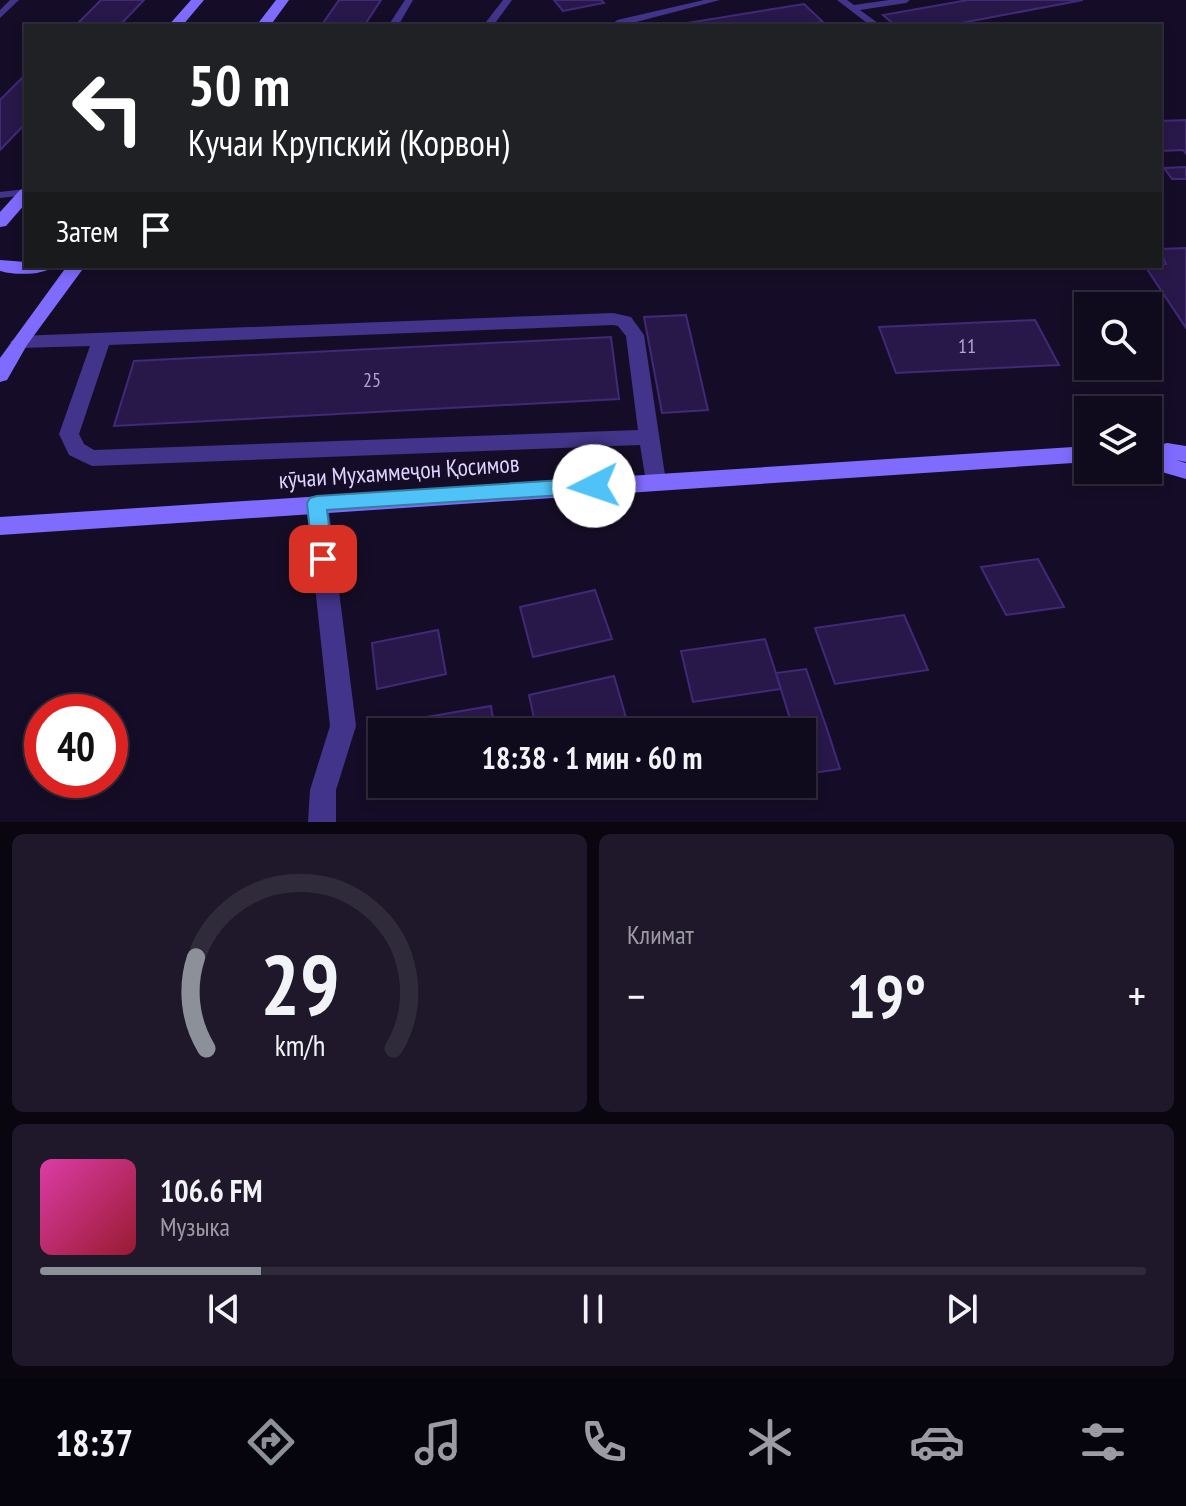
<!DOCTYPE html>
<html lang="ru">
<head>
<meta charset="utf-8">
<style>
	body { margin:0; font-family:"PT Sans Narrow",sans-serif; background:#1e182a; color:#f1f3f6; height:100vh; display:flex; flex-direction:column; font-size:30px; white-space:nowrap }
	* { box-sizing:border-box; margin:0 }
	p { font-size:26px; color:#9c9aa4 }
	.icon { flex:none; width:44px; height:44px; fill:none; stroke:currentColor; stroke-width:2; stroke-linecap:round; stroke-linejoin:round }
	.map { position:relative; height:822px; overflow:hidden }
	.sheet { display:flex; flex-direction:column; gap:12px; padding:12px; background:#090610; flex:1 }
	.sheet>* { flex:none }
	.hud { position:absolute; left:24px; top:24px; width:1138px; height:244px; border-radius:0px; box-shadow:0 4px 12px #0003,0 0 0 2px #302b3b; background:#202124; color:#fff; overflow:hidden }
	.tools { position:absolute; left:1074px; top:292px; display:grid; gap:16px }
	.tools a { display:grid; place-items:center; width:88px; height:88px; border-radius:0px; background:#100a1d; box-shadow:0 4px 12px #0003,0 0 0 2px #302b3b; font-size:40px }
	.speed { position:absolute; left:24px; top:694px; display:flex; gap:16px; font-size:40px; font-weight:700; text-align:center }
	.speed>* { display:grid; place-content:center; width:104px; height:104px; border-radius:50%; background:#100a1d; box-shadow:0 4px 12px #0003,0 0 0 2px #302b3b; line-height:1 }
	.speed .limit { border:12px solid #d22; background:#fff; color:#111 }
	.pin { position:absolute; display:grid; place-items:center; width:68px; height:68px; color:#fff; margin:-34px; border-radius:16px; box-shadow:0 4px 12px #0006 }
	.me { position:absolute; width:88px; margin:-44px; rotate:266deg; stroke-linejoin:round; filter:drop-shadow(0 0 6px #0008) }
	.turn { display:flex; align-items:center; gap:28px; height:168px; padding:0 32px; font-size:36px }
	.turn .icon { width:104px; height:104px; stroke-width:2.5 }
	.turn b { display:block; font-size:56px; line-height:68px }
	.then { display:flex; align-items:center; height:76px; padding:0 32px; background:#0003; gap:16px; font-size:30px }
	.big { font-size:60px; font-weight:700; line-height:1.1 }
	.sheet .card { flex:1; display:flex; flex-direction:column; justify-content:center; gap:12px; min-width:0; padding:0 28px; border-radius:12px; background:#1e182a }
	.sheet .dial { align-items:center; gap:0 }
	.dial svg { height:208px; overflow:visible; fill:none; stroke:#302b3b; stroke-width:7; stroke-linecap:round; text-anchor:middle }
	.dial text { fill:#f1f3f6; stroke:none }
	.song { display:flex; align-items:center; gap:24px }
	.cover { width:96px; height:96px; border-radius:12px; background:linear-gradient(135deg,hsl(320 70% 55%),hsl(350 70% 35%)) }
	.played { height:8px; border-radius:4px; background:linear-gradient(90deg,#8c9099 20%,#302b3b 20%) }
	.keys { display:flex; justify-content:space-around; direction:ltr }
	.heat { display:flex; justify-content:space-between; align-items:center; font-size:44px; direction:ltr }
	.sheet .tiles { flex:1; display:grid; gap:12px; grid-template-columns:1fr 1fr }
	.card:last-child { grid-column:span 2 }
	.trip { position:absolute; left:368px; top:718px; width:448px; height:80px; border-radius:0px; background:#100a1d; box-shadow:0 4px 12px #0003,0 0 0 2px #302b3b; font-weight:700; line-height:80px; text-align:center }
	.tab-bar { display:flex; height:128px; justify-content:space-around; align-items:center; background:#06040c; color:#9c9aa4 }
	.tab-bar .icon { width:56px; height:56px }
	.tab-bar .current { color:#8c9099 }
	.tab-bar b { font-size:36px; color:#f1f3f6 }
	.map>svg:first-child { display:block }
	.building { fill:#28184a; stroke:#412878; stroke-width:2 }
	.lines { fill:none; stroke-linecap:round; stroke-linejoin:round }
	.lane { fill:#42348a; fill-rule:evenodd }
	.street { fill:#42348a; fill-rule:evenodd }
	.secondary { fill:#806bff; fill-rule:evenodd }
	.route { fill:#4fc3f7; stroke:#337fa1; stroke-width:2 }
	.labels { text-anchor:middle; stroke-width:8; stroke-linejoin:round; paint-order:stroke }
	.number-label { font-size:20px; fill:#b0a5d2 }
	.street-label { font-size:24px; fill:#ded4ff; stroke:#150d27 }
</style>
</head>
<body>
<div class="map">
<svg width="1186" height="822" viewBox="0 0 1186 822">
	<rect width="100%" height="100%" fill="#150d27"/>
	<!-- building -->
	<g class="building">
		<polygon points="101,0 144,0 119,26 75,26"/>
		<polygon points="339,0 381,0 364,26 321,26"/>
		<polygon points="554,0 601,0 604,3 563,11"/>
		<polygon points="968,0 1083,0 945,26 896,26 883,15"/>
		<polygon points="804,4 823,22 798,26 669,26"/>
		<polygon points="26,74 26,123 0,150 0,100"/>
		<polygon points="1186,120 1186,154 1183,150 1160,151 1160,121"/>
		<polygon points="1186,167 1186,179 1172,179 1164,168"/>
		<polygon points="1186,248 1186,328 1145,266 1166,264 1160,249"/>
		<polygon points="686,315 708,410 662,413 644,317"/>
		<polygon points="1035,320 1059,365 896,373 879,327"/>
		<polygon points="611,337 619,399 114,426 134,361"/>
		<polygon points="1038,559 1064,607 1006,615 981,567"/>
		<polygon points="595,590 612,639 533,657 520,607"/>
		<polygon points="904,615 928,670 835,684 815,628"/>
		<polygon points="438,630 446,674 377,689 372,643"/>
		<polygon points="765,639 781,689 693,702 681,651"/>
		<polygon points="806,669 827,729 840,769 807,774 802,759 802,732 794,732 776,673"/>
		<polygon points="614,676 627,721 581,732 537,732 529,695"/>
		<polygon points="491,706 495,732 392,732 391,723"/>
	</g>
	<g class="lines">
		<!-- lane -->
		<g class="lane">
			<polygon points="10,0 19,0 0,18 0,10"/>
			<polygon points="405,0 413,0 398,26 388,26"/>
			<polygon points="503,0 512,0 493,26 483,26"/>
			<polygon points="704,0 720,0 621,26 610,26 617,20"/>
			<polygon points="837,0 847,0 854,5 889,0 910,0 906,3 860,10 882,26 871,26"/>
			<polygon points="26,189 26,195 0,198 0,192"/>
		</g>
		<!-- street -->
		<g class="street">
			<path d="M613,313L631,317L644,335L666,482L663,488H647L640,445L92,466L69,455L59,434L90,346L19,348L10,342L19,336ZM613,325L618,326L626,336L638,430L94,450L84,444L79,434L109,345Z"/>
			<polygon points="1167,443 1174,446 1177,451 1174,456 1148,460 1148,444"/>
			<polygon points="317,495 325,497 328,503 356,726 336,790 336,822 308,822 310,790 330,726 306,503 309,497"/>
		</g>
		<!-- secondary -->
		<g class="secondary">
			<polygon points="191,0 204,0 182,26 168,26"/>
			<polygon points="276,0 289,0 270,26 256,26"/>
			<polygon points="26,188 26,203 6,226 0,227 0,212 20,190"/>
			<path d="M0,260L26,262V266H54C43,276 14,275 0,271Z"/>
			<polygon points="67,266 85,266 27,345 7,380 0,382 0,358"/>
			<polygon points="1167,443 1186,446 1186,462 1176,460 1186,463 1186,479 1148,468 1148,452 1159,455 1157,451 1160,446"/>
			<polygon points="1088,446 1088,462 0,535 0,517"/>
		</g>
	</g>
	<!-- route -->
	<polygon class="route" points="594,478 601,481 604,486 601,491 594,493 327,510 333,559 330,565 323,567 316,565 313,559 307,503 310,498 317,496"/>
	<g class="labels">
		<!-- number labels -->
		<g class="number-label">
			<text x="967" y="353">11</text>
			<text x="372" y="387">25</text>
		</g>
		<!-- street labels -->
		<g class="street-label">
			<text transform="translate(399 472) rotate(-4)" y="8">кӯчаи Мухаммеҷон Қосимов</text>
		</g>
	</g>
</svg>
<div class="tools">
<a><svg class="icon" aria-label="search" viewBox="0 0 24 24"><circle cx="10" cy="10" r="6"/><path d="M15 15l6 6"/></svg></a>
<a><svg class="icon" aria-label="layers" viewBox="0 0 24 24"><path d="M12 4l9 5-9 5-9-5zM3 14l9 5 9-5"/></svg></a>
</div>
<div class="speed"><div class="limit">40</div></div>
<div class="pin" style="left:323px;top:559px;background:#d93025"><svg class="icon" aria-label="arrive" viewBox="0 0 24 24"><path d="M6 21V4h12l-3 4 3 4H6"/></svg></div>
<svg class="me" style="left:594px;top:486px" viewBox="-20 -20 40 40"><circle r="19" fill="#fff"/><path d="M0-13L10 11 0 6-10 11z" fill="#4fc3f7"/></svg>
<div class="trip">18:38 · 1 мин · 60 m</div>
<div class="hud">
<div class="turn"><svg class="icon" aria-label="left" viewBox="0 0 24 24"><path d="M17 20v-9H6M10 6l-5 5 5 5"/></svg><div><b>50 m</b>Кучаи Крупский (Корвон)</div></div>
<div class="then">Затем<svg class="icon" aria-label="arrive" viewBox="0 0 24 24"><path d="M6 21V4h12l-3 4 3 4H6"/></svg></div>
</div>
</div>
<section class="sheet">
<div class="tiles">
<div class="card dial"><svg viewBox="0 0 100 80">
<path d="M14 69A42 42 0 1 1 86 69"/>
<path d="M14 69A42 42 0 0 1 10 34" stroke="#8c9099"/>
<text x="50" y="56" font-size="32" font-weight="700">29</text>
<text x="50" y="72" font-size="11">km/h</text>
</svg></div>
<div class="card"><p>Климат</p>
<div class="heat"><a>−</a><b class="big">19°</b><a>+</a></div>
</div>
<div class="card">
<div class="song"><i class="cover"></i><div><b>106.6 FM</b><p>Музыка</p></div></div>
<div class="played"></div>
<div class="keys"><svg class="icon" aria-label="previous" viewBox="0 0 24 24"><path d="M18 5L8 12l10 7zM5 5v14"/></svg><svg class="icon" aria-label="pause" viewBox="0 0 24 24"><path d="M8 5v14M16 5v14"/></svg><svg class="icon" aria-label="next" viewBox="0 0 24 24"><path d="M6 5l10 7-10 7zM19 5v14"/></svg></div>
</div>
</div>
</section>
<nav class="tab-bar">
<b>18:37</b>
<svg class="icon current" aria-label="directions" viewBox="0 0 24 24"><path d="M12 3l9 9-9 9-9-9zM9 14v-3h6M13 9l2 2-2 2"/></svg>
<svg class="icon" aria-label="music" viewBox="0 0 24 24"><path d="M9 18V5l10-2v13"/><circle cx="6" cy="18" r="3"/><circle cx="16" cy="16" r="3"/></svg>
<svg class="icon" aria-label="phone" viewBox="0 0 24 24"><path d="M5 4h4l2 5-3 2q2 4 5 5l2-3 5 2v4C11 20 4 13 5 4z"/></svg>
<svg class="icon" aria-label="climate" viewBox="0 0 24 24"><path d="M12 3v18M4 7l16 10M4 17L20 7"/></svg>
<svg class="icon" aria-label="car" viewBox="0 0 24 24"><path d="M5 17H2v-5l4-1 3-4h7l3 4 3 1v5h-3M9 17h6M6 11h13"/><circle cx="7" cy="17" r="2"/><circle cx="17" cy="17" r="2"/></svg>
<svg class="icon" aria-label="filters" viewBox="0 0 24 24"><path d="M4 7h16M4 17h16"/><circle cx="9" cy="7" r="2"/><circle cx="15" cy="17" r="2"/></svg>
</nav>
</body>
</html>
